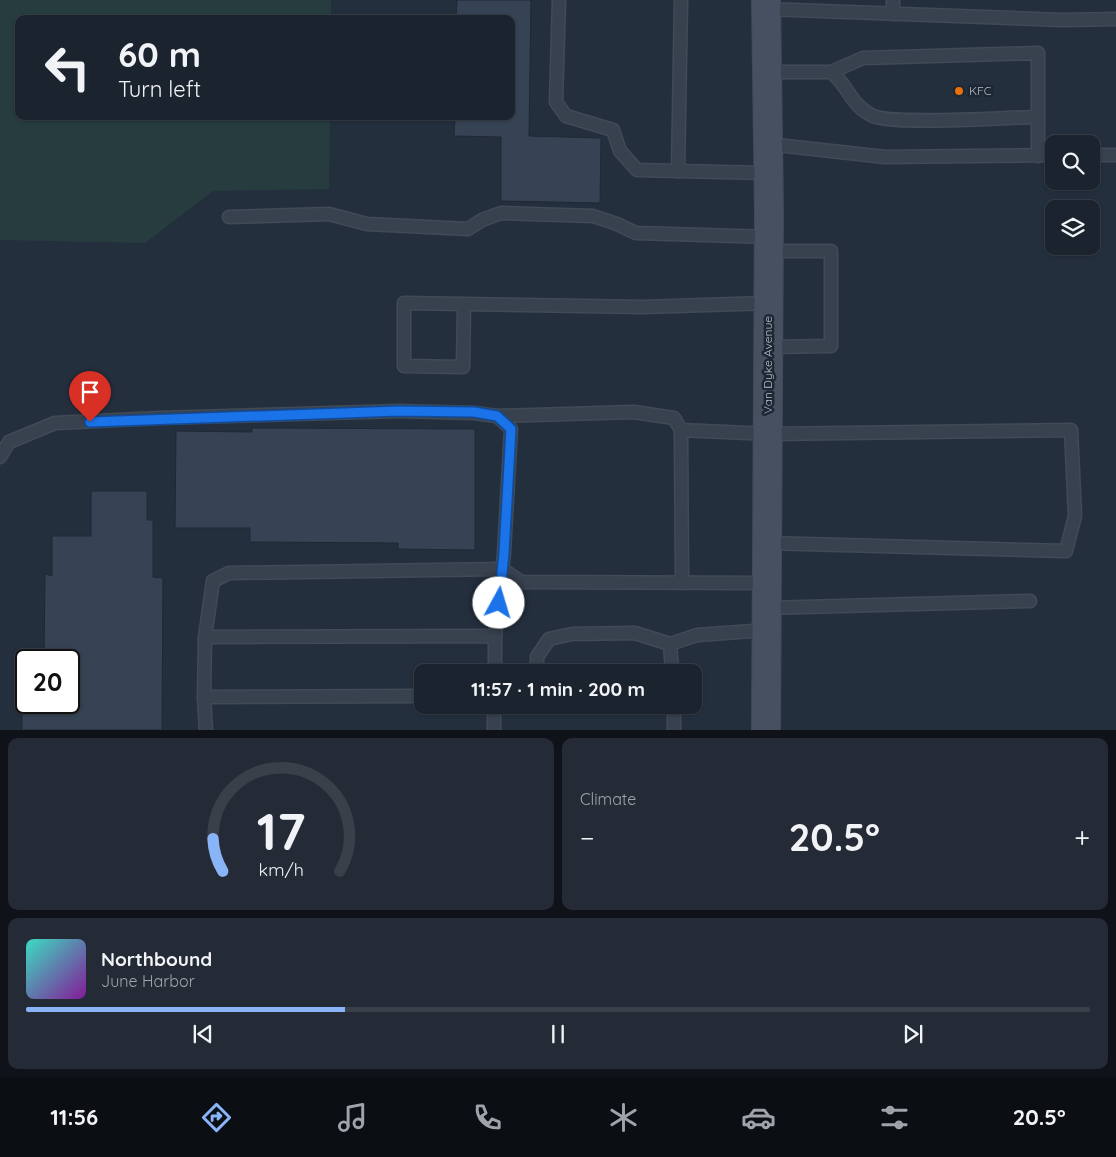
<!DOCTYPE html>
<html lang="en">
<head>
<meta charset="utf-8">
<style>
	body { margin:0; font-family:Quicksand,sans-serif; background:#242b36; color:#f1f3f6; height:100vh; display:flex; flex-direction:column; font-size:19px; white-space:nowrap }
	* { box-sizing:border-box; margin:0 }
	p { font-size:16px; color:#a0a4aa }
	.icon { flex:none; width:28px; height:28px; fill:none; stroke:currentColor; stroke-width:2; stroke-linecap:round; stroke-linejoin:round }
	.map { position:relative; height:730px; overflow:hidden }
	.details { display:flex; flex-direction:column; gap:8px; padding:8px; background:#0f1319; flex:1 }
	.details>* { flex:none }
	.hud { position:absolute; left:15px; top:15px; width:500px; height:105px; border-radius:10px; box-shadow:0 1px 4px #0004,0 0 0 1px #39404a; background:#1b232e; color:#f1f3f6; overflow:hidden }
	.tools { position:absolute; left:1045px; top:135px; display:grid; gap:10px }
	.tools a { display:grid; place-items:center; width:55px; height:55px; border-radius:10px; background:#1b232e; box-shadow:0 1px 4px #0004,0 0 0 1px #39404a; font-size:25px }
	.speed { position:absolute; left:15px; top:649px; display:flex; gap:10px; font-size:25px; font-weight:700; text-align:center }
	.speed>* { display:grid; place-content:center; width:65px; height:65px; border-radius:50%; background:#1b232e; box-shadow:0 1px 4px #0004,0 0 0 1px #39404a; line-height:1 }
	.speed .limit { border:2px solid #111; border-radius:8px; background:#fff; color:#111 }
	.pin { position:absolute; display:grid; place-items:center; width:42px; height:42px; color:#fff; margin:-51px -21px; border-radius:50% 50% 50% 0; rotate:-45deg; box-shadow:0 0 5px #0007 }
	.pin .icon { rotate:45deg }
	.me { position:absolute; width:55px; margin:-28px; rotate:6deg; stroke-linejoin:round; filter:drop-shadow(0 0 4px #0008) }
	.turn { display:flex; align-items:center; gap:18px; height:105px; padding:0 20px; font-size:22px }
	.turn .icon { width:65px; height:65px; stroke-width:2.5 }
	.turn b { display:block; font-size:35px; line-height:42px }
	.big { font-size:38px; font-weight:700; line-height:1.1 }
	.details .tile { flex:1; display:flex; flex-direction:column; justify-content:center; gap:8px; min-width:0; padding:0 18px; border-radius:10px; background:#242b36 }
	.details .dial { align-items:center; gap:0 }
	.dial svg { height:130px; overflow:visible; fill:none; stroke:#39404a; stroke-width:7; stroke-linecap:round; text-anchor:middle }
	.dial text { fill:#f1f3f6; stroke:none }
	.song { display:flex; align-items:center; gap:15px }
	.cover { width:60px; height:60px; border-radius:8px; background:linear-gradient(135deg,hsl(170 70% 55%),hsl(290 70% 35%)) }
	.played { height:5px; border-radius:2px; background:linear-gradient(90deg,#8ab4f8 30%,#39404a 30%) }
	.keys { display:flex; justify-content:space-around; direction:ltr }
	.heat { display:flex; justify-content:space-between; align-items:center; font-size:28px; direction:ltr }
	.details .tiles { flex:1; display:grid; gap:8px; grid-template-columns:1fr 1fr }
	.tile:last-child { grid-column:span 2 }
	.trip { position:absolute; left:414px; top:664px; width:288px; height:50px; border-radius:10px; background:#1b232e; box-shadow:0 1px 4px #0004,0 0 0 1px #39404a; font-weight:700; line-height:50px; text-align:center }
	.tab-bar { display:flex; height:80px; justify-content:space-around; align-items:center; background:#0b0e12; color:#a0a4aa }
	.tab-bar .icon { width:35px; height:35px }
	.tab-bar .current { color:#8ab4f8 }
	.tab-bar b { font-size:22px; color:#f1f3f6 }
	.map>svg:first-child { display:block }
	.green { fill:#263c3f }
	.building { fill:#364354; stroke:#1f2835 }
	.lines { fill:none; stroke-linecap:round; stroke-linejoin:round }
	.service-casing { stroke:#414a57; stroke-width:15 }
	.secondary-casing { stroke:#414a57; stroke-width:30 }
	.service { stroke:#38414e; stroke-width:12 }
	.secondary { stroke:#465061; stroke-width:28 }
	.route-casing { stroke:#114b97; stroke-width:12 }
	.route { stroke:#1a73e8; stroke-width:9 }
	.food-dot { fill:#e8710a; stroke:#1d2633; stroke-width:2 }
	.labels { text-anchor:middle; stroke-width:5; stroke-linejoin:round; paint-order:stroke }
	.poi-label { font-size:12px; fill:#b4bcc9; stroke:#1d2633; text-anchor:start }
	.street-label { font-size:12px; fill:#b4bcc9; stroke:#1d2633 }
</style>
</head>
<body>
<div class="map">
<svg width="1116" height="730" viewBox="0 0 1116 730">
	<rect width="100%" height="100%" fill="#242f3e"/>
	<!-- green -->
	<polygon class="green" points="0,0 331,0 331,19 19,19 19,116 330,116 329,189 213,191 145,243 0,240"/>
	<!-- building -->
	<g class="building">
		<polygon points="457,0 531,0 529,136 601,138 600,203 501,201 501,137 454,136 455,116 511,116 511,19 456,19"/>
		<polygon points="252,428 475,429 475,550 398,549 398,543 250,542 250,528 175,528 176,431 252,432"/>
		<polygon points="91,491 147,491 147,520 153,520 153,577 163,578 162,730 22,730 22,689 26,689 26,702 69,702 69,660 44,660 45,574 52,576 52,536 91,536"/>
	</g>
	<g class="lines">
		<defs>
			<g id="service">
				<polyline points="559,0 556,102 566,116 613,130 620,151 637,170 768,173"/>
				<polyline points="766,9 1063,20 1116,19"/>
				<polyline points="893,14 893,0"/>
				<path d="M767,72H831L863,58L1038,53V117C1010,117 889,126 871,115C850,104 848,85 831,72"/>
				<polyline points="768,144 885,157 1054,155"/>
				<polyline points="1091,155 1116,155"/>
				<polyline points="1038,156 1038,117"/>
				<polyline points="678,171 681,0"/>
				<polyline points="229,217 329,214 367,224 468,229 482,220 501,213 593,216 617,224 636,233 769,237"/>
				<polyline points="464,304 463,367 404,366 404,303 643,307 768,303"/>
				<polyline points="768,347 831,346 831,251 769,251"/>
				<polyline points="497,416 634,412 674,418 681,430"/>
				<polyline points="0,457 9,442 55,423 160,418 399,411 474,413 497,416 511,429 504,553 495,636"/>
				<polyline points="682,583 681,430 767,434 1071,430 1075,516 1066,551 767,543"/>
				<polyline points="766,608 1030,601"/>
				<polyline points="205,637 213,581 229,573 502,569 521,582 767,583"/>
				<polyline points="670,644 672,672"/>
				<polyline points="537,672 537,657 549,639 572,634 635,633 670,644 697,635 767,630"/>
				<polyline points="422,696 204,697 205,637 495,636 495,672"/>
				<polyline points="204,697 206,730"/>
				<polyline points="674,705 674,730"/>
				<polyline points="494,730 494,705"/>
			</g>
			<polyline id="secondary" points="766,0 769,213 766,730"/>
		</defs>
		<!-- service casing -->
		<use href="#service" class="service-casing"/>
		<!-- secondary casing -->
		<use href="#secondary" class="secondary-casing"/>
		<!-- service -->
		<use href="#service" class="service"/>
		<!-- secondary -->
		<use href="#secondary" class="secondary"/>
	</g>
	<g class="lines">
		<defs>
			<polyline id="route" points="90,422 399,411 474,412 497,416 511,429 504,553 499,603"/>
		</defs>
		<!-- route casing -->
		<use href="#route" class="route-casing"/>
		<!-- route -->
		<use href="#route" class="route"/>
	</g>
	<!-- markers -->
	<circle class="food-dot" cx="959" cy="91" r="5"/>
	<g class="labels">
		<!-- poi labels -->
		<g class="poi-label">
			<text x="969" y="95">KFC</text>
		</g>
		<!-- street labels -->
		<g class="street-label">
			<text transform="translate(768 365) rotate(-90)" y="4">Van Dyke Avenue</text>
		</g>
	</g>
</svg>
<div class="tools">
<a><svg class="icon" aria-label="search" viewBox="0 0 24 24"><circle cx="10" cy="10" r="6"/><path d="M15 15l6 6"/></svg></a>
<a><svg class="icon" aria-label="layers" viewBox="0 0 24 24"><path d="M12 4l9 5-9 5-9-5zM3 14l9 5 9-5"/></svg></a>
</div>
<div class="speed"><div class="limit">20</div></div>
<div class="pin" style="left:90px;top:422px;background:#d93025"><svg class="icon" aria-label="arrive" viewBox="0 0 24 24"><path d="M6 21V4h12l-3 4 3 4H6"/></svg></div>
<svg class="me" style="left:499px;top:603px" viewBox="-20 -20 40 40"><circle r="19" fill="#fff"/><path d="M0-13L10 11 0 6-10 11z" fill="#1a73e8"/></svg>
<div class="trip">11:57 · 1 min · 200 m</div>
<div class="hud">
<div class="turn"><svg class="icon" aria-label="left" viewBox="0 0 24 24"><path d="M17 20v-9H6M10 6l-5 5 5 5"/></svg><div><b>60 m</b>Turn left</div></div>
</div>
</div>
<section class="details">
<div class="tiles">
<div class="tile dial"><svg viewBox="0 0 100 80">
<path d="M14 69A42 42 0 1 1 86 69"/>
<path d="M14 69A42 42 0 0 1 8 49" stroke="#8ab4f8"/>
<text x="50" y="56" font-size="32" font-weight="700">17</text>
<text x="50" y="72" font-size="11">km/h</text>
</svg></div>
<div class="tile"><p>Climate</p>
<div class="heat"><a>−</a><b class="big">20.5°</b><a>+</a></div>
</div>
<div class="tile">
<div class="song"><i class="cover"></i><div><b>Northbound</b><p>June Harbor</p></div></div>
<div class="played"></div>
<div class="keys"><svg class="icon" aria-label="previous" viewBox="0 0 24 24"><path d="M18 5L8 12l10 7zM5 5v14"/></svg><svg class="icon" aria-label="pause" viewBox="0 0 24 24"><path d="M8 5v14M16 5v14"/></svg><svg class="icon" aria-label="next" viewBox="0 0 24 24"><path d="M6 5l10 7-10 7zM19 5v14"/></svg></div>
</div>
</div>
</section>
<nav class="tab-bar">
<b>11:56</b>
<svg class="icon current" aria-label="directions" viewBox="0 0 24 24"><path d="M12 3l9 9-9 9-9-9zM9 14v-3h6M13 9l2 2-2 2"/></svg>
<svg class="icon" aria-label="music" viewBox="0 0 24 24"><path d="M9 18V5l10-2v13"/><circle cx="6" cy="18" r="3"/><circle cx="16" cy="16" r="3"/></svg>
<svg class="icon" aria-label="phone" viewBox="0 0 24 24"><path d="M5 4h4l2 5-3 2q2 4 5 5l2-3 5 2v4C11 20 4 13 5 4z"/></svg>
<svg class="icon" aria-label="climate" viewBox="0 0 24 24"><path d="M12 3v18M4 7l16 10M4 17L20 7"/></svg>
<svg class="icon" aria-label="car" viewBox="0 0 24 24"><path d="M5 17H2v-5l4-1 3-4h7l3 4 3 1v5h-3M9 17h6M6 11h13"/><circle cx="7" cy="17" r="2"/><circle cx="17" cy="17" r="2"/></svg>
<svg class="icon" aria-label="filters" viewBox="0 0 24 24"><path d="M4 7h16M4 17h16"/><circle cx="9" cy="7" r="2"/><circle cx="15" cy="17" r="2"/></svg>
<b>20.5°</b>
</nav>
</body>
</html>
